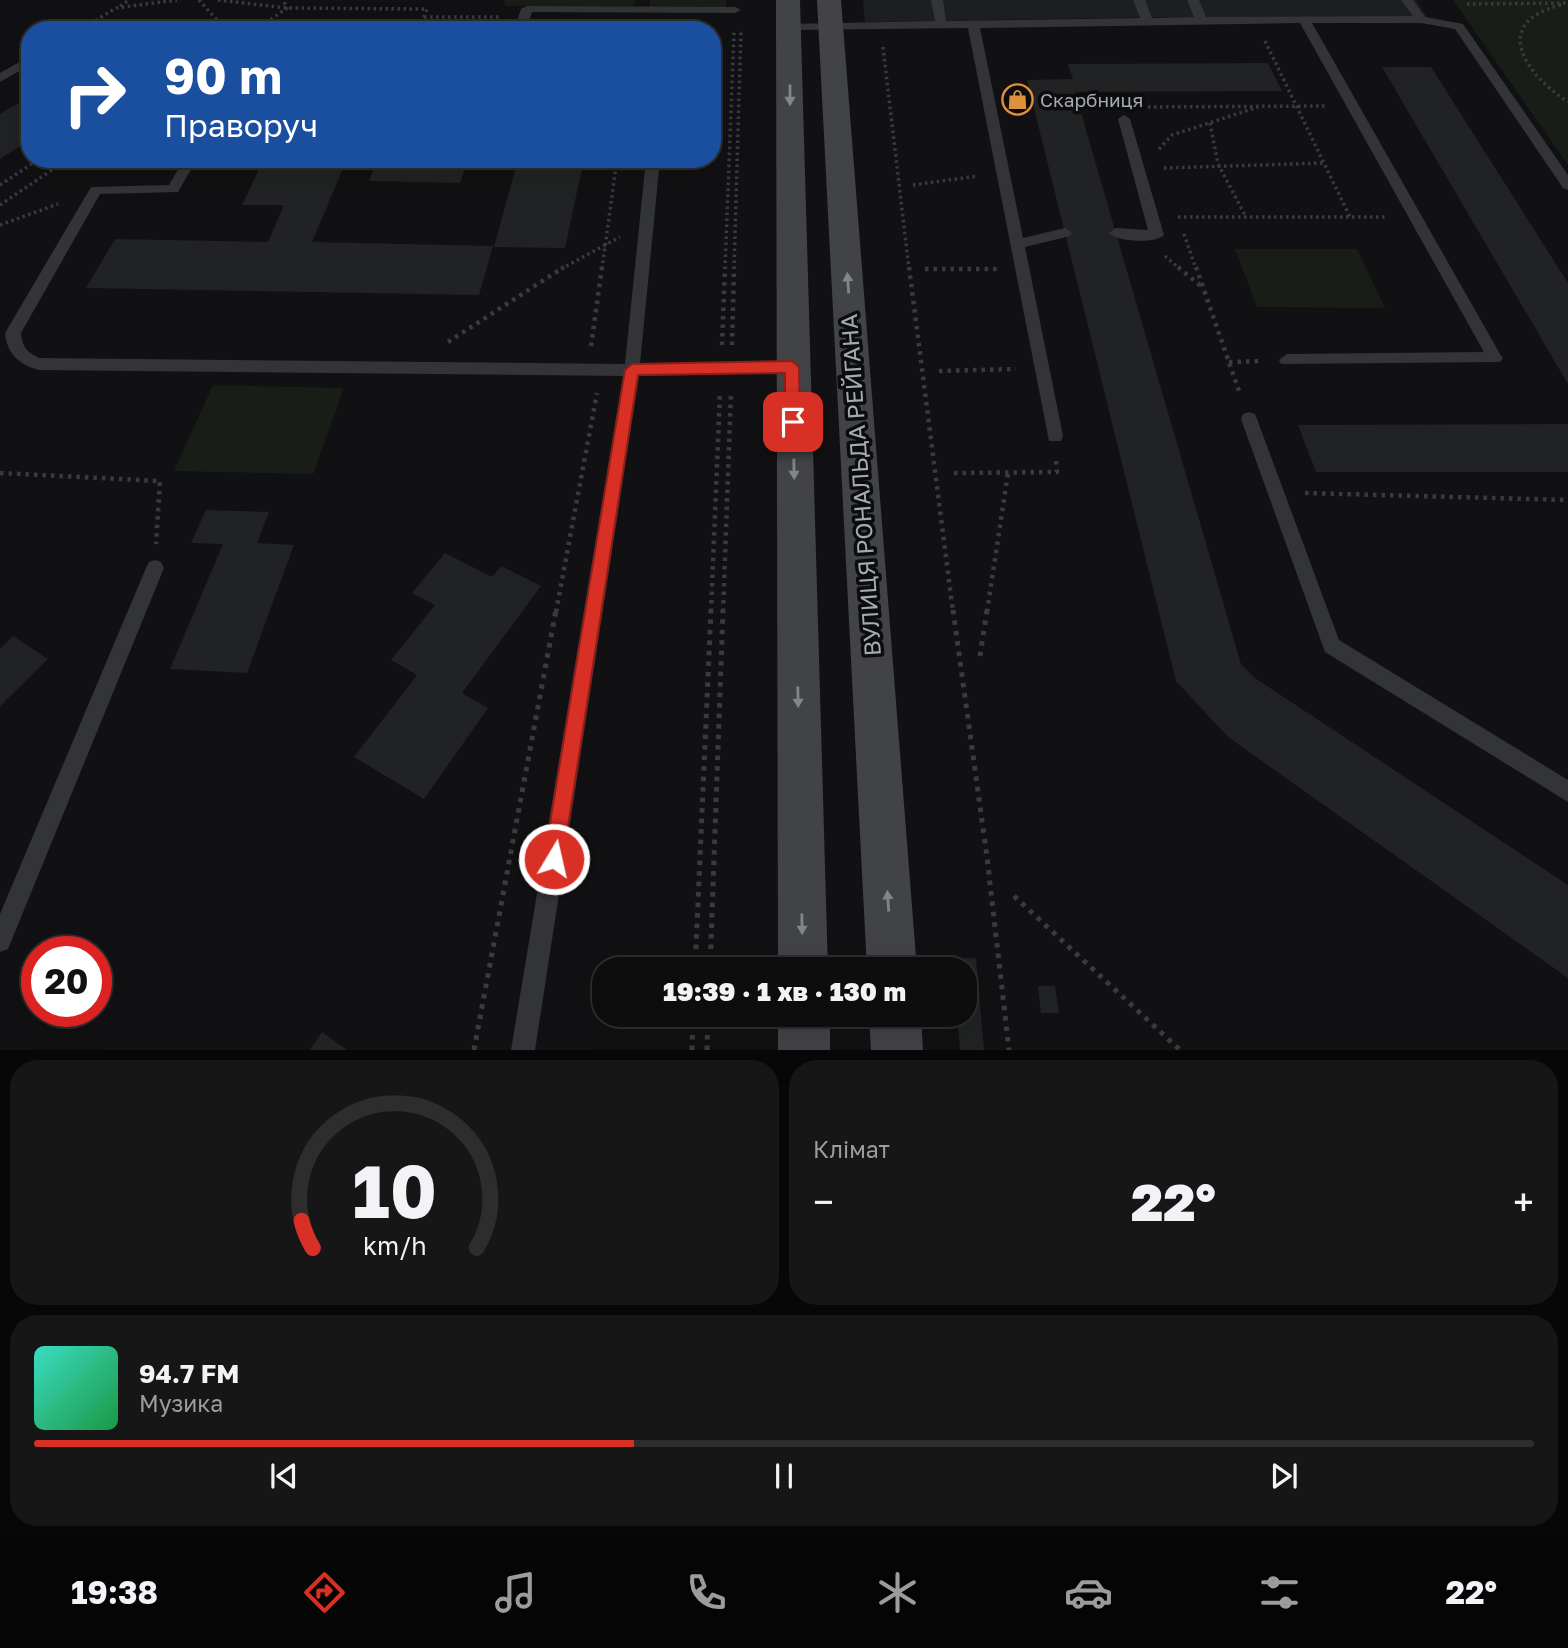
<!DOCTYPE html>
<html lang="uk">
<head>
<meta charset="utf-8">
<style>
	body { margin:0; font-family:"Golos Text",sans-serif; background:#161617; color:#f1f3f6; height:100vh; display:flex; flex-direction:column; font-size:26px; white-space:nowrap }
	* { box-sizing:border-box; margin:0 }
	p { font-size:23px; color:#9a9c9e }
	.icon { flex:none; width:38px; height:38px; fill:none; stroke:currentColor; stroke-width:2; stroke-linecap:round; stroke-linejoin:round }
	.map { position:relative; height:1050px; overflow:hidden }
	.details { display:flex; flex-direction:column; gap:10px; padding:10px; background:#070708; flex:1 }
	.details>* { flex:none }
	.guide { position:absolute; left:21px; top:21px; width:700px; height:147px; border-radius:28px; box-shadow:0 7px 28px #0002,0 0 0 2px #2d2d2e; background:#1a4fa0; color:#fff; overflow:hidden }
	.speed { position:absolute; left:21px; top:936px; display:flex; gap:14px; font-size:35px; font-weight:700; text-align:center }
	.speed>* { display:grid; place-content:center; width:91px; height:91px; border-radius:50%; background:#0d0d0e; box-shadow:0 7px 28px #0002,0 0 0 2px #2d2d2e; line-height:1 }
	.speed .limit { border:10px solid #d22; background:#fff; color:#111 }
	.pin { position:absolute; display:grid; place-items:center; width:60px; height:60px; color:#fff; margin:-30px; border-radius:14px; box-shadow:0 4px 10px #0006 }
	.me { position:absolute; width:77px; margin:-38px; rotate:9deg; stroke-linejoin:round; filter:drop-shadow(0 0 5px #0008) }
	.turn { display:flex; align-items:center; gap:24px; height:147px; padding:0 28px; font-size:32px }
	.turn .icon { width:91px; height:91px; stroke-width:2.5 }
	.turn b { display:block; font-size:49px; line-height:60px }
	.big { font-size:52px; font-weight:800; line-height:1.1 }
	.details .widget { flex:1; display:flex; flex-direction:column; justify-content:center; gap:10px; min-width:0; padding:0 24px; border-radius:28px; background:#161617 }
	.details .dial { align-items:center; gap:0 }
	.dial svg { height:182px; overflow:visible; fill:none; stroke:#2d2d2e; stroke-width:7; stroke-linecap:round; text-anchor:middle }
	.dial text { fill:#f1f3f6; stroke:none }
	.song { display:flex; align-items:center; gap:21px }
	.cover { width:84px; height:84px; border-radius:10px; background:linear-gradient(135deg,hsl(170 70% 55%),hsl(140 70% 35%)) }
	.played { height:7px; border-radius:4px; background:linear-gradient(90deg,#d93025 40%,#2d2d2e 40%) }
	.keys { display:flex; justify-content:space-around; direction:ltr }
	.heat { display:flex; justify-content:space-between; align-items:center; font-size:38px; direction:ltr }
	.details .tiles { flex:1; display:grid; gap:10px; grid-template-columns:1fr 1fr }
	.widget:last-child { grid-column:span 2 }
	.trip { position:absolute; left:592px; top:957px; width:385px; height:70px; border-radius:28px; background:#0d0d0e; box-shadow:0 7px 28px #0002,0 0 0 2px #2d2d2e; font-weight:800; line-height:70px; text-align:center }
	.tab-bar { display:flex; height:112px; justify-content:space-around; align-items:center; background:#050506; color:#9a9c9e }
	.tab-bar .icon { width:49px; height:49px }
	.tab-bar .on { color:#d93025 }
	.tab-bar b { font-size:32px; color:#f1f3f6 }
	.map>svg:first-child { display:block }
	.built { fill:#1d1e1f }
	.green { fill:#181d18 }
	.building { fill:#212223 }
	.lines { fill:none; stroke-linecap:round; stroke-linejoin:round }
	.path-far2 { stroke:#393b3e; stroke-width:3.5; stroke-dasharray:2.5 3.5; stroke-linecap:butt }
	.path-far1 { stroke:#393b3e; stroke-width:4.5; stroke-dasharray:3.5 5; stroke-linecap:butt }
	.path { stroke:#393b3e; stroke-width:5; stroke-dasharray:4.5 6; stroke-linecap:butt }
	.service { fill:#333437; fill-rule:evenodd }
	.secondary { fill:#414347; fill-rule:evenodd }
	.oneway { fill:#81868d }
	.route { fill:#d93025; stroke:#8d1f18; stroke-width:2 }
	.labels { text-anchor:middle; stroke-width:7; stroke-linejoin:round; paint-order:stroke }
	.far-poi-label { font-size:19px; fill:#a4aab2; stroke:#0c0c0d; text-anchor:start }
	.street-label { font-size:23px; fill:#a4aab2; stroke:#0c0c0d }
</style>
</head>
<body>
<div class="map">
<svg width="1568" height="1050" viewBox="0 0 1568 1050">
	<rect width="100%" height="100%" fill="#111113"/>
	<!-- built -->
	<polygon class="built" points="863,0 1416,0 1427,17 1165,17 865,22"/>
	<!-- green -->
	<g class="green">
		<polygon points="505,0 635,0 634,6 504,6"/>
		<rect x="650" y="0" width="76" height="7"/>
		<polygon points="1453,0 1568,0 1568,165"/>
		<polygon points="1235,249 1357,249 1385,308 1257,307"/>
		<polygon points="213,385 344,388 313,474 174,471"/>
	</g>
	<!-- building -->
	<g class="building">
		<polygon points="1268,63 1282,91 1075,92 1241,664 1255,678 1568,885 1568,978 1228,737 1176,681 1027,80 1073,79 1068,64"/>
		<polygon points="1382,67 1431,67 1568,283 1568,384"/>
		<polygon points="30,96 30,140 0,159 0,114"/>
		<polygon points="264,159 347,159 312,242 493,246 479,295 86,288 115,239 268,242 284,205 242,205"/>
		<polygon points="377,159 468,159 460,183 369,181"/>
		<polygon points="518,159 584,159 565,248 494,247"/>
		<polygon points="1568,424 1568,472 1316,472 1298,425"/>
		<polygon points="206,510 269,512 257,543 294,545 247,673 170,669 223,544 191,543"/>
		<polygon points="445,553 492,577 501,566 541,586 462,693 488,708 424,799 354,757 417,675 391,660 435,605 412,593"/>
		<polygon points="13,636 48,659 0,706 0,649"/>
		<polygon points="976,958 984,1050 960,1050 957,1015 964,1015 964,970 953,970 952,959"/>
		<polygon points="1038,986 1055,986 1059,1013 1041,1013"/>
		<polygon points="322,1032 347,1050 310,1050"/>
	</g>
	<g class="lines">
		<!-- path-far2 -->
		<g class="path-far2">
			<polyline points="199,0 216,19 212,30"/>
			<polyline points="218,0 287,8 427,9 419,30"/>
			<polyline points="1467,4 1568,3"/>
			<path d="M1561,5C1489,23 1526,75 1568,102"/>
			<polyline points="120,6 129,0"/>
			<polyline points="424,17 499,17"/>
			<polyline points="80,30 116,8 177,0"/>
			<polyline points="256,30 287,8 283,0"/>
			<polyline points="1265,41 1350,217"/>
			<polyline points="883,47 909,269"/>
			<polyline points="1142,107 1325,106"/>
			<polyline points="1210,123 1218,164 1246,217"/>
			<polyline points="1159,149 1172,135 1258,107"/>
			<polyline points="1164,168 1324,163"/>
			<polyline points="0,185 39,159"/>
			<polyline points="913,185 978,176"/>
			<polyline points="0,205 68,159"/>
			<polyline points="1178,217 1386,217"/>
			<polyline points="0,225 58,204"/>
			<polyline points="1184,234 1196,269"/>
			<polyline points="1165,256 1180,269"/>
			<polyline points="561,269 620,237"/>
			<polyline points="602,269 617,159"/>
			<polyline points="725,269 734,32"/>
			<polyline points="734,269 741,29"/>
		</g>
		<!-- path-far1 -->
		<g class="path-far1">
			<polyline points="909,267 953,612"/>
			<polyline points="1178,267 1202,287"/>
			<polyline points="1196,267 1240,394"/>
			<polyline points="925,269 997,269"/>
			<polyline points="448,342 564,267"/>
			<polyline points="722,345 725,267"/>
			<polyline points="732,345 734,267"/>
			<polyline points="591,346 602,267"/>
			<polyline points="1229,362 1262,361"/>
			<polyline points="939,371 1016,369"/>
			<polyline points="0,473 160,481 156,544"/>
			<polyline points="954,473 1057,472 1056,461"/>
			<polyline points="1305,493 1568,500"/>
			<polyline points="556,612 597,393"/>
			<polyline points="711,612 720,393"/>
			<polyline points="723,612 731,393"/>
			<polyline points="987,612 1008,473"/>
		</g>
		<!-- path -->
		<g class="path">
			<polyline points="953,610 987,857 1009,1050"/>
			<polyline points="980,656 987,610"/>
			<polyline points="1014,896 1180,1050"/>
			<polyline points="695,970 711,610"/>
			<polyline points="710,970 723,610"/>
			<polyline points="474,1050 556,610"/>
			<polyline points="692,1050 693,1015"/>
			<polyline points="707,1050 708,1015"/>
		</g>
		<!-- service -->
		<g class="service">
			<polygon points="931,0 943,0 946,21 1140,18 1133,0 1145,0 1152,18 1194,17 1187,0 1199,0 1206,17 1413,16 1401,0 1413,0 1425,17 1463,24 1568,175 1568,190 1563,188 1455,29 1421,23 1312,23 1500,354 1503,358 1500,362 1281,364 1279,360 1287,354 1484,352 1300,23 980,28 1023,238 1065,228 1072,233 1070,236 1025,247 1063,436 1061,441 1049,441 968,28 790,30 784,27 790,24 935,21"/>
			<polygon points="527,6 735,7 741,10 735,13 532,12 526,30 514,30 521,9"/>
			<polygon points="30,56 30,65 0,82 0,73"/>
			<path d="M1124,115L1130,119L1164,235C1156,244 1117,242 1109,233L1116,228L1148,230L1118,119Z"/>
			<path d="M184,159H197L178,192L100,194L21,333C22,347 27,352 39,358L625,364L645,169L652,165L659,169L640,364L792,361L800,367L792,373L639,376L535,1050H511L623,376L38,370C19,364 7,354 5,333L91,187L169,185Z"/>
			<polygon points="1249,412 1255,414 1257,419 1339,640 1568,780 1568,802 1325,652 1241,419 1243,414"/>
			<polygon points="155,560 161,562 164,568 8,949 0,952 0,914 146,568 149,562"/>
		</g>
		<!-- secondary -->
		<g class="secondary">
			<polygon points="776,0 800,0 828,970 778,970"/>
			<polygon points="817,0 841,0 917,970 867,970"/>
			<rect x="778" y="1015" width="52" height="35"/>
			<polygon points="869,1015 921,1015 923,1050 871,1050"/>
		</g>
	</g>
	<!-- one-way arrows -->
	<defs><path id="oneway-solid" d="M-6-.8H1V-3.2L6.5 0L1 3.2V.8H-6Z" transform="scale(1.75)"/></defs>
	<g class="oneway">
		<use href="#oneway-solid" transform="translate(790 95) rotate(90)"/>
		<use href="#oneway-solid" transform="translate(848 283) rotate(-94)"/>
		<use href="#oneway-solid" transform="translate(794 469) rotate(89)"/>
		<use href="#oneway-solid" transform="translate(798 697) rotate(89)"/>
		<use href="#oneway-solid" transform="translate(888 901) rotate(-94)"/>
		<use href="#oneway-solid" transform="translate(802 924) rotate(89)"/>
	</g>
	<!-- route -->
	<polygon class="route" points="792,361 799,367 800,422 793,428 785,422 785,373 638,375 563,859 560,866 554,869 547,866 544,859 625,370 632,364"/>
	<!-- icons -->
	<defs>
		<symbol id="shop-ring" viewBox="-11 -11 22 22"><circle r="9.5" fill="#0c0c0d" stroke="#df903c" stroke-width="1.5"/><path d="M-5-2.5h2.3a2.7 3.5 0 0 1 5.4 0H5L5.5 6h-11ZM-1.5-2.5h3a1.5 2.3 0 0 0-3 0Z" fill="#df903c"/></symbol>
	</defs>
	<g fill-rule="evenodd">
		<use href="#shop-ring" x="1000" y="82" width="35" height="35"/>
	</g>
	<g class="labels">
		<!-- far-poi labels -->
		<g class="far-poi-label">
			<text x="1040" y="107">Скарбниця</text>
		</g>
		<!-- street labels -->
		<g class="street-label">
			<text transform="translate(861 485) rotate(-94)" y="8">ВУЛИЦЯ РОНАЛЬДА РЕЙГАНА</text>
		</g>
	</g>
</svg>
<div class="speed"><div class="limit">20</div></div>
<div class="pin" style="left:793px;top:422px;background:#d93025"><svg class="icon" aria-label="arrive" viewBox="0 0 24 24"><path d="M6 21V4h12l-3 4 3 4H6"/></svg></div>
<svg class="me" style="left:554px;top:859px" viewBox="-20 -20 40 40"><circle r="17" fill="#d93025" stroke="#fff" stroke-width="3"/><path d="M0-11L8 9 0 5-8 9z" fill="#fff"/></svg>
<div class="trip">19:39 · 1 хв · 130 m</div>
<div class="guide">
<div class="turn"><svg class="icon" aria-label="right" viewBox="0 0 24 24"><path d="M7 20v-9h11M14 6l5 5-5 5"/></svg><div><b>90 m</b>Праворуч</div></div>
</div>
</div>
<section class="details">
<div class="tiles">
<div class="widget dial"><svg viewBox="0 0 100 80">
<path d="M14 69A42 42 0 1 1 86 69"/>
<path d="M14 69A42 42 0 0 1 9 57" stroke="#d93025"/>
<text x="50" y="56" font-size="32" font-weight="700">10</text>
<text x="50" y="72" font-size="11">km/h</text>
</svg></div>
<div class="widget"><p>Клімат</p>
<div class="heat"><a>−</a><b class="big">22°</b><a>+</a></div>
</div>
<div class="widget">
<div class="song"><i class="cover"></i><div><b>94.7 FM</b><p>Музика</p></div></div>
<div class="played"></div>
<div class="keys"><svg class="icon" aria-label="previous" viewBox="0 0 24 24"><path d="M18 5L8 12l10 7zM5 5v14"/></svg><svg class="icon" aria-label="pause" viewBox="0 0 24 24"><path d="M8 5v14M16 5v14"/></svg><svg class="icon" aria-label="next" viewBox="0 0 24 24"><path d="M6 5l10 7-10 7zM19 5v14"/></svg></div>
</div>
</div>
</section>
<nav class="tab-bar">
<b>19:38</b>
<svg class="icon on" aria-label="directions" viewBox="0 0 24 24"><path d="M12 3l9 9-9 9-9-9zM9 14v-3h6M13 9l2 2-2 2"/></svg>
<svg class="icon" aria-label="music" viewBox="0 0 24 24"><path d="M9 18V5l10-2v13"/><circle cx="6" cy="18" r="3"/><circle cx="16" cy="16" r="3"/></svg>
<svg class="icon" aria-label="phone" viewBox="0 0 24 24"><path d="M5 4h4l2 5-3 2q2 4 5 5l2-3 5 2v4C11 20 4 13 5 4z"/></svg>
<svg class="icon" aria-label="climate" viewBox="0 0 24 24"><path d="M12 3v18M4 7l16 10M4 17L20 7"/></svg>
<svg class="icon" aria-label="car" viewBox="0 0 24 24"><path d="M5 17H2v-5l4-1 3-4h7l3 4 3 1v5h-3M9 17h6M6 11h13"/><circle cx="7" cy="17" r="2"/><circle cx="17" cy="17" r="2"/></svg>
<svg class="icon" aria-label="filters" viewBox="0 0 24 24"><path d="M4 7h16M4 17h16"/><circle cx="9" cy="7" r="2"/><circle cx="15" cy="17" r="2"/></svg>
<b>22°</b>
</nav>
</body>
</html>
